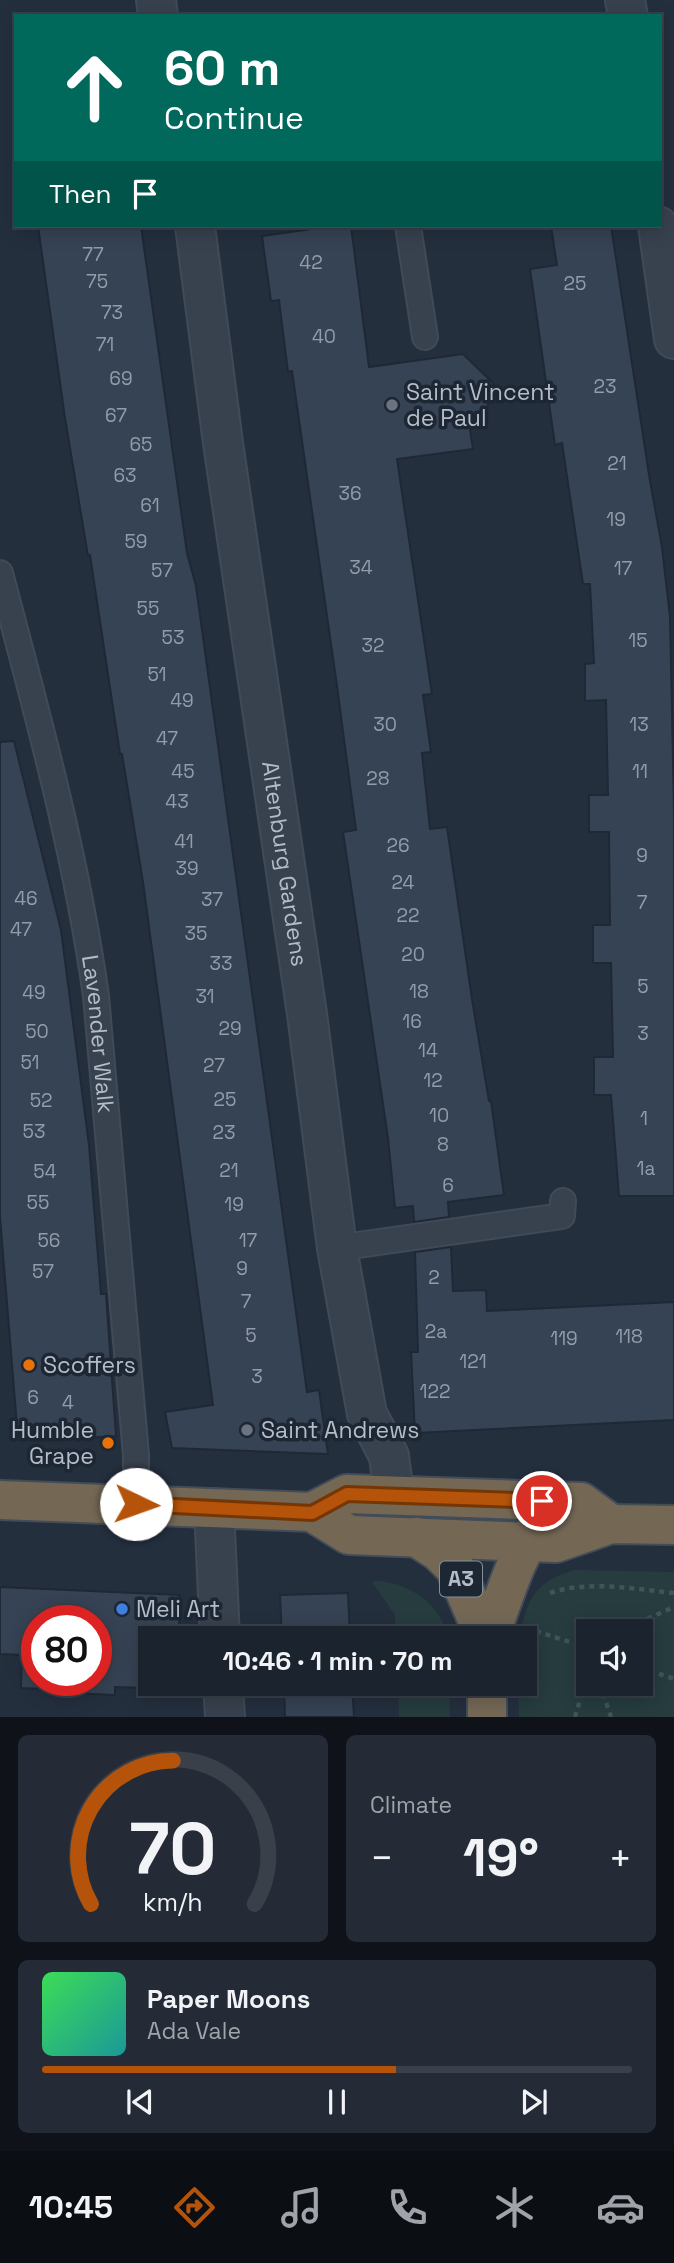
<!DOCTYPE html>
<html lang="en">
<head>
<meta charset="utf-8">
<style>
	body { margin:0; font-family:"Space Grotesk",sans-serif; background:#242b36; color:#f1f3f6; height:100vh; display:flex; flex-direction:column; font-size:26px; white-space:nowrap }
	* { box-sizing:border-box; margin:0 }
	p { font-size:23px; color:#a0a4aa }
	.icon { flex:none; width:38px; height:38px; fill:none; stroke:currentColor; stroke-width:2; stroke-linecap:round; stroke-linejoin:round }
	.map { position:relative; height:1717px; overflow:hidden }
	.side { display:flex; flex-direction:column; gap:18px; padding:18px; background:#0f1319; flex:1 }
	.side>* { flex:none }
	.hud { position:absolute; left:14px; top:14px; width:648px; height:214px; border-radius:0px; box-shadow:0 4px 18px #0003,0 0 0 2px #39404a; background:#00695c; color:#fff; overflow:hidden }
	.controls { position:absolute; left:576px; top:1619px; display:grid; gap:14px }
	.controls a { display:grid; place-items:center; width:77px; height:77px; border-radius:0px; background:#1b232e; box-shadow:0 4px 18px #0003,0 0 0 2px #39404a; font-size:35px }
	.speed { position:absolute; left:21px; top:1605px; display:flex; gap:14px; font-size:35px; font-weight:700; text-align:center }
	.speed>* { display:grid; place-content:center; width:91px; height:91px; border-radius:50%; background:#1b232e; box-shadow:0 4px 18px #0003,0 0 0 2px #39404a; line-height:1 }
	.speed .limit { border:10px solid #d22; background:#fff; color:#111 }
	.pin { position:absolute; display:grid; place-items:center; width:60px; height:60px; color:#fff; margin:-30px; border:4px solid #fff; border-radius:50%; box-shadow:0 2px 7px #0007 }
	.me { position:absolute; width:77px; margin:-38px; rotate:93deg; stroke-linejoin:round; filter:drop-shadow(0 0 5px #0008) }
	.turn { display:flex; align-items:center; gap:24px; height:147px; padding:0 35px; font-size:32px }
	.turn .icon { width:91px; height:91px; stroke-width:2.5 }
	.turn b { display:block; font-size:49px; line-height:60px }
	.then { display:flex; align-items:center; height:66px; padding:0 35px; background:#0003; gap:14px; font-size:26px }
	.big { font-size:52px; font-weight:800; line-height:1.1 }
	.side .tile { flex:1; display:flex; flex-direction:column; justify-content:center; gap:10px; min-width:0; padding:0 24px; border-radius:10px; background:#242b36 }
	.side .dial { align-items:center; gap:0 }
	.dial svg { height:182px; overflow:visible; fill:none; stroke:#39404a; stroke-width:7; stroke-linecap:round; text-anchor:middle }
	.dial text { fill:#f1f3f6; stroke:none }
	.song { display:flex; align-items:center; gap:21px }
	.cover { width:84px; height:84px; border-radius:10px; background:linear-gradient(135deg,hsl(130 70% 55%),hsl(180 70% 35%)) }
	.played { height:7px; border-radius:4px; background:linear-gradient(90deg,#b45309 60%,#39404a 60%) }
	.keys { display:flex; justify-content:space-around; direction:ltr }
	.heat { display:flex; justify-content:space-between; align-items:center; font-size:38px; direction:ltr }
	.side .tiles { flex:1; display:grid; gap:18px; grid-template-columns:1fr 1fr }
	.tile:last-child { grid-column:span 2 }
	.trip { position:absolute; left:138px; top:1626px; width:399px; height:70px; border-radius:0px; background:#1b232e; box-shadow:0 4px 18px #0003,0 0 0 2px #39404a; font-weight:800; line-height:70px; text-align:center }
	.dock { display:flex; height:112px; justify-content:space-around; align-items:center; background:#0b0e12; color:#a0a4aa }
	.dock .icon { width:49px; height:49px }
	.dock .current { color:#b45309 }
	.dock b { font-size:32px; color:#f1f3f6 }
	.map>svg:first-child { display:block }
	.green { fill:#263c3f; fill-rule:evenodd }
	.building { fill:#364354; stroke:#1f2835; stroke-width:2; fill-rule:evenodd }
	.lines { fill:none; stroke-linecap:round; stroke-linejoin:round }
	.lane-casing { stroke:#414a57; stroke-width:28 }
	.street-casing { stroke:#414a57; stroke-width:42 }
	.highway-casing { stroke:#434c59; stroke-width:42 }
	.path { stroke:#3f5557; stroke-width:4.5; stroke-dasharray:5 5; stroke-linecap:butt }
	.lane { stroke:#38414e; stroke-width:24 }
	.street { stroke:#38414e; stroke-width:38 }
	.highway { stroke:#746855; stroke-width:38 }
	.route-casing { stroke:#753606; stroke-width:18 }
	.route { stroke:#b45309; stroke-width:12 }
	.worship-dot { fill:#6b7280; stroke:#1d2633; stroke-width:2.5 }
	.food-dot { fill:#e8710a; stroke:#1d2633; stroke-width:2.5 }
	.shop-dot { fill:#3f7fe0; stroke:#1d2633; stroke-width:2.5 }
	.labels { text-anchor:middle; stroke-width:7; stroke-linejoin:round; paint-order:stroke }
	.number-label { font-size:19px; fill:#929caa }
	.shield { fill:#1d2633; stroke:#878f9c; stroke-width:2 }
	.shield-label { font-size:21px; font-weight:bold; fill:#b4bcc9 }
	.poi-label { font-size:23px; fill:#b4bcc9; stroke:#1d2633; text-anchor:start }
	.street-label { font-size:23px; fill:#b4bcc9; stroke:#1d2633 }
</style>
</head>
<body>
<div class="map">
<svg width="674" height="1717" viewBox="0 0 674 1717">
	<rect width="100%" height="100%" fill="#242f3e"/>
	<!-- green -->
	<g class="green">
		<path d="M575,1570L674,1572V1717H519L518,1684H525V1638H519C527,1599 535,1581 575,1570ZM588,1631H640V1684H588Z"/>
		<path d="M379,1581C412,1585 441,1604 448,1638H396L395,1615L372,1582Z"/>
		<polygon points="398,1684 449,1684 450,1717 399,1717"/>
	</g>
	<!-- building -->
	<g class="building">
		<polygon points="38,226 141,226 187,553 196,586 307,1392 319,1390 328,1454 172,1448 165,1412 213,1405 143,882 122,754 120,754 90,555 88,556 65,418"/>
		<polygon points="333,226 351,226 369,367 463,354 494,384 485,415 468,417 473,449 397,459 432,694 423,695 431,752 422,753 430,829 447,827 472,999 489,1101 491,1101 504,1195 448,1202 449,1217 414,1222 413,1206 395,1208 388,1138 343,832 356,830 337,686 292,371 288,372 279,300 271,301 262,236"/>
		<polygon points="551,226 611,226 650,481 662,547 670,617 674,809 674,1196 619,1196 611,1095 594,1095 594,1057 613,1057 611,963 593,963 593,925 610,925 609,832 589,832 589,795 608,795 606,700 585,701 585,664 594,663 590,584 583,584 562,443 555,445 530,269 557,265"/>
		<polygon points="14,741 61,930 89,1145 101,1294 106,1294 116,1436 33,1441 17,1426 0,1217 0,742"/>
		<polygon points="451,1247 453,1291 486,1290 487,1311 674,1302 674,1420 415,1433 411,1352 418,1352 415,1252"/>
		<path d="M0,1587L180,1595L179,1638H150V1684H178V1689L115,1687V1695L70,1693V1690L21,1688L22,1655L0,1654ZM37,1620H96V1680H37Z"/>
		<polygon points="348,1593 350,1638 282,1638 280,1595"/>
		<polygon points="284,1684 352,1684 354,1717 285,1717"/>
	</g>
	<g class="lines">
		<defs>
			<g id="lane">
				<polyline points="408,226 425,337"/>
				<path id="s1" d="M0,573C37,713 76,853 96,996L136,1455V1504"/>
				<polyline points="337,1248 562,1216 563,1201"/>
			</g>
			<g id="street">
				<polyline points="156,0 158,16"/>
				<polyline points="625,0 628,16"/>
				<path id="s2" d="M195,226L223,443L307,1014L337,1248L367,1414L389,1456L394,1495"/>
				<polyline points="658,226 674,339"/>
				<polyline points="214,1508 220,1638"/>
				<polyline points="223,1684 225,1717"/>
			</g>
			<g id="highway">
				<polyline points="0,1500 312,1512 347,1494 581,1502 611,1524"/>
				<polyline points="312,1512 349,1535 556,1543 611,1524 674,1525"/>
				<polyline points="416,1537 439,1552 455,1568 485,1638"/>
				<path d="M489,1638C504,1599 515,1555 541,1522"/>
				<polyline points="487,1684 487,1717"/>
			</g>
		</defs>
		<!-- lane casing -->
		<use href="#lane" class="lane-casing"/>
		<!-- street casing -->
		<use href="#street" class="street-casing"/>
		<!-- highway casing -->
		<use href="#highway" class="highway-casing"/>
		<!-- path -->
		<g class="path">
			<path d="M550,1593C589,1580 634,1589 674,1593"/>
			<polyline points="536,1631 588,1648"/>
			<polyline points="620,1631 674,1607"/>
			<polyline points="640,1667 674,1679"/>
			<polyline points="600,1684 611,1717"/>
			<polyline points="575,1717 588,1673"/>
		</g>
		<!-- lane -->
		<use href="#lane" class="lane"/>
		<!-- street -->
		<use href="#street" class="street"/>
		<!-- highway -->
		<use href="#highway" class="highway"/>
	</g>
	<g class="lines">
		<defs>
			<polyline id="route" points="136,1504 312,1513 347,1494 542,1501"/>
		</defs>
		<!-- route casing -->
		<use href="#route" class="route-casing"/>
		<!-- route -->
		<use href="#route" class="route"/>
	</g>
	<!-- markers -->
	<g class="worship-dot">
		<circle cx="392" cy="405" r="7"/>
		<circle cx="247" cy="1430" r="7"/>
	</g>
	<g class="food-dot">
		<circle cx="29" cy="1365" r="7"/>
		<circle cx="108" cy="1443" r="7"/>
	</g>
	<circle class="shop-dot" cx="122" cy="1609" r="7"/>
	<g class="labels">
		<!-- number labels -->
		<g class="number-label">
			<text x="93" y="261">77</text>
			<text x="311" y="269">42</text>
			<text x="97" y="288">75</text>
			<text x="575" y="290">25</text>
			<text x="112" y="319">73</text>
			<text x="324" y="343">40</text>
			<text x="105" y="351">71</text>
			<text x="121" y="385">69</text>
			<text x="605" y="393">23</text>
			<text x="116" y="422">67</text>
			<text x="141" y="451">65</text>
			<text x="617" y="470">21</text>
			<text x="125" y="482">63</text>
			<text x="350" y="500">36</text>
			<text x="150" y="512">61</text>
			<text x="616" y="526">19</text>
			<text x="136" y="548">59</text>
			<text x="361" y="574">34</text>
			<text x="623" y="575">17</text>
			<text x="162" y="577">57</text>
			<text x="148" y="615">55</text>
			<text x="173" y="644">53</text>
			<text x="638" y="647">15</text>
			<text x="373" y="652">32</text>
			<text x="157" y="681">51</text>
			<text x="182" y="707">49</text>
			<text x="385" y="731">30</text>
			<text x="639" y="731">13</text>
			<text x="167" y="745">47</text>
			<text x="183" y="778">45</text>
			<text x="640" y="778">11</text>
			<text x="378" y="785">28</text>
			<text x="177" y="808">43</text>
			<text x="184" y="848">41</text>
			<text x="398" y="852">26</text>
			<text x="642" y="862">9</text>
			<text x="187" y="875">39</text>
			<text x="403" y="889">24</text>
			<text x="26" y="905">46</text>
			<text x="212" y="906">37</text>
			<text x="642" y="909">7</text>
			<text x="408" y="922">22</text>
			<text x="21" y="936">47</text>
			<text x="196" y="940">35</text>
			<text x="413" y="961">20</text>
			<text x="221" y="970">33</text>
			<text x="643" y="993">5</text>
			<text x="419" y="998">18</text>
			<text x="34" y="999">49</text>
			<text x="205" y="1003">31</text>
			<text x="412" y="1028">16</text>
			<text x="230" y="1035">29</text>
			<text x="37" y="1038">50</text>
			<text x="643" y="1040">3</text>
			<text x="428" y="1057">14</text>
			<text x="30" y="1069">51</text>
			<text x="214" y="1072">27</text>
			<text x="433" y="1087">12</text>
			<text x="225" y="1106">25</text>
			<text x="41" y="1107">52</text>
			<text x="439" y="1122">10</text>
			<text x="644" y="1125">1</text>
			<text x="34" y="1138">53</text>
			<text x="224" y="1139">23</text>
			<text x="443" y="1151">8</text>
			<text x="646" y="1175">1a</text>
			<text x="229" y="1177">21</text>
			<text x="45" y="1178">54</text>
			<text x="448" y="1192">6</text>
			<text x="38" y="1209">55</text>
			<text x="234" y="1211">19</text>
			<text x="49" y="1247">56</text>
			<text x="248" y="1247">17</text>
			<text x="242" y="1275">9</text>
			<text x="43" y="1278">57</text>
			<text x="434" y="1284">2</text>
			<text x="246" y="1308">7</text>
			<text x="436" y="1338">2a</text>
			<text x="251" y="1342">5</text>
			<text x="629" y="1343">118</text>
			<text x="564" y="1345">119</text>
			<text x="473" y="1368">121</text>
			<text x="257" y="1383">3</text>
			<text x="435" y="1398">122</text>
			<text x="33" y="1404">6</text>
			<text x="68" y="1409">4</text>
		</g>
		<!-- shield labels -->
		<rect class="shield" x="440" y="1561.5" width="42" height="35" rx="5"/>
		<g class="shield-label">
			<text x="461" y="1586">A3</text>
		</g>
		<!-- poi labels -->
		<g class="poi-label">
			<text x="406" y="400">Saint Vincent<tspan x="406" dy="26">de Paul</tspan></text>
			<text x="43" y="1373">Scoffers</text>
			<text x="94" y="1438" text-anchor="end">Humble<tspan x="94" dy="26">Grape</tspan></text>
			<text x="261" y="1438">Saint Andrews</text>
			<text x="136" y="1617">Meli Art</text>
		</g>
		<!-- street labels -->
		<g class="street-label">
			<text dy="8" stroke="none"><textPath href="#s2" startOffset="644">Altenburg Gardens</textPath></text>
			<text dy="8" stroke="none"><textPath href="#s1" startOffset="472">Lavender Walk</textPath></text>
		</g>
	</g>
</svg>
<div class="controls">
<a><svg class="icon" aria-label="sound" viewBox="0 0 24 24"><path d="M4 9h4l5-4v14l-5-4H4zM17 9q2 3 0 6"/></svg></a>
</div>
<div class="speed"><div class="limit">80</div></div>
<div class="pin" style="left:542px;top:1501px;background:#d93025"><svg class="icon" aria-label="arrive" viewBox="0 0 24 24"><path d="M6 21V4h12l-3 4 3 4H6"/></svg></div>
<svg class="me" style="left:136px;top:1504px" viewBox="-20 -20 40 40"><circle r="19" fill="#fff"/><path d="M0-13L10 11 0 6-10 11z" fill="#b45309"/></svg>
<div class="trip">10:46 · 1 min · 70 m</div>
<div class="hud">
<div class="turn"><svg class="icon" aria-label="ahead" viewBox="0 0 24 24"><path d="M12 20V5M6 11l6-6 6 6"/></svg><div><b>60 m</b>Continue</div></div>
<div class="then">Then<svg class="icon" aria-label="arrive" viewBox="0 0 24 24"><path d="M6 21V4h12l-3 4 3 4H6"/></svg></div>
</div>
</div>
<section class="side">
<div class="tiles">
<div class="tile dial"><svg viewBox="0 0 100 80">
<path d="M14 69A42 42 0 1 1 86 69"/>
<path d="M14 69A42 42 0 0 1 50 6" stroke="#b45309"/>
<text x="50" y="56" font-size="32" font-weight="700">70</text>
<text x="50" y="72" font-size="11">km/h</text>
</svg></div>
<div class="tile"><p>Climate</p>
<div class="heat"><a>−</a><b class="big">19°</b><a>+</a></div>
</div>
<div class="tile">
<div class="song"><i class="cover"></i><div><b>Paper Moons</b><p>Ada Vale</p></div></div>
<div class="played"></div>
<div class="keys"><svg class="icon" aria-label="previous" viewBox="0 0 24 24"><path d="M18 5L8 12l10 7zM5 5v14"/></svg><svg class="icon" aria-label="pause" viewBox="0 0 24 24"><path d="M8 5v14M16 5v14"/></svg><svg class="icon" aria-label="next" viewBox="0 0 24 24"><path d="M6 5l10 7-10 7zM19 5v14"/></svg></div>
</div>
</div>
</section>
<nav class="dock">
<b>10:45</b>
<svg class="icon current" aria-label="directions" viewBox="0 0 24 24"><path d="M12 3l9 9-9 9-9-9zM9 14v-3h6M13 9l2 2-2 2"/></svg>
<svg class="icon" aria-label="music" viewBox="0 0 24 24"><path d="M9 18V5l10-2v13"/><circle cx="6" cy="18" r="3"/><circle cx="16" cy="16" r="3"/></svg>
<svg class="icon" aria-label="phone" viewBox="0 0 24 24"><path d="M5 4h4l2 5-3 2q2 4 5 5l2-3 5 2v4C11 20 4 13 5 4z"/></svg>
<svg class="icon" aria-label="climate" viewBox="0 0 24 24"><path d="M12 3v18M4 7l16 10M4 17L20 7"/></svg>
<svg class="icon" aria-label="car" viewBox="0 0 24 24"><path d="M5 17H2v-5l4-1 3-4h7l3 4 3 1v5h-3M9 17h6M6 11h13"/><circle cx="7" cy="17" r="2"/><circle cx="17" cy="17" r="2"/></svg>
</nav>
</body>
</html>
